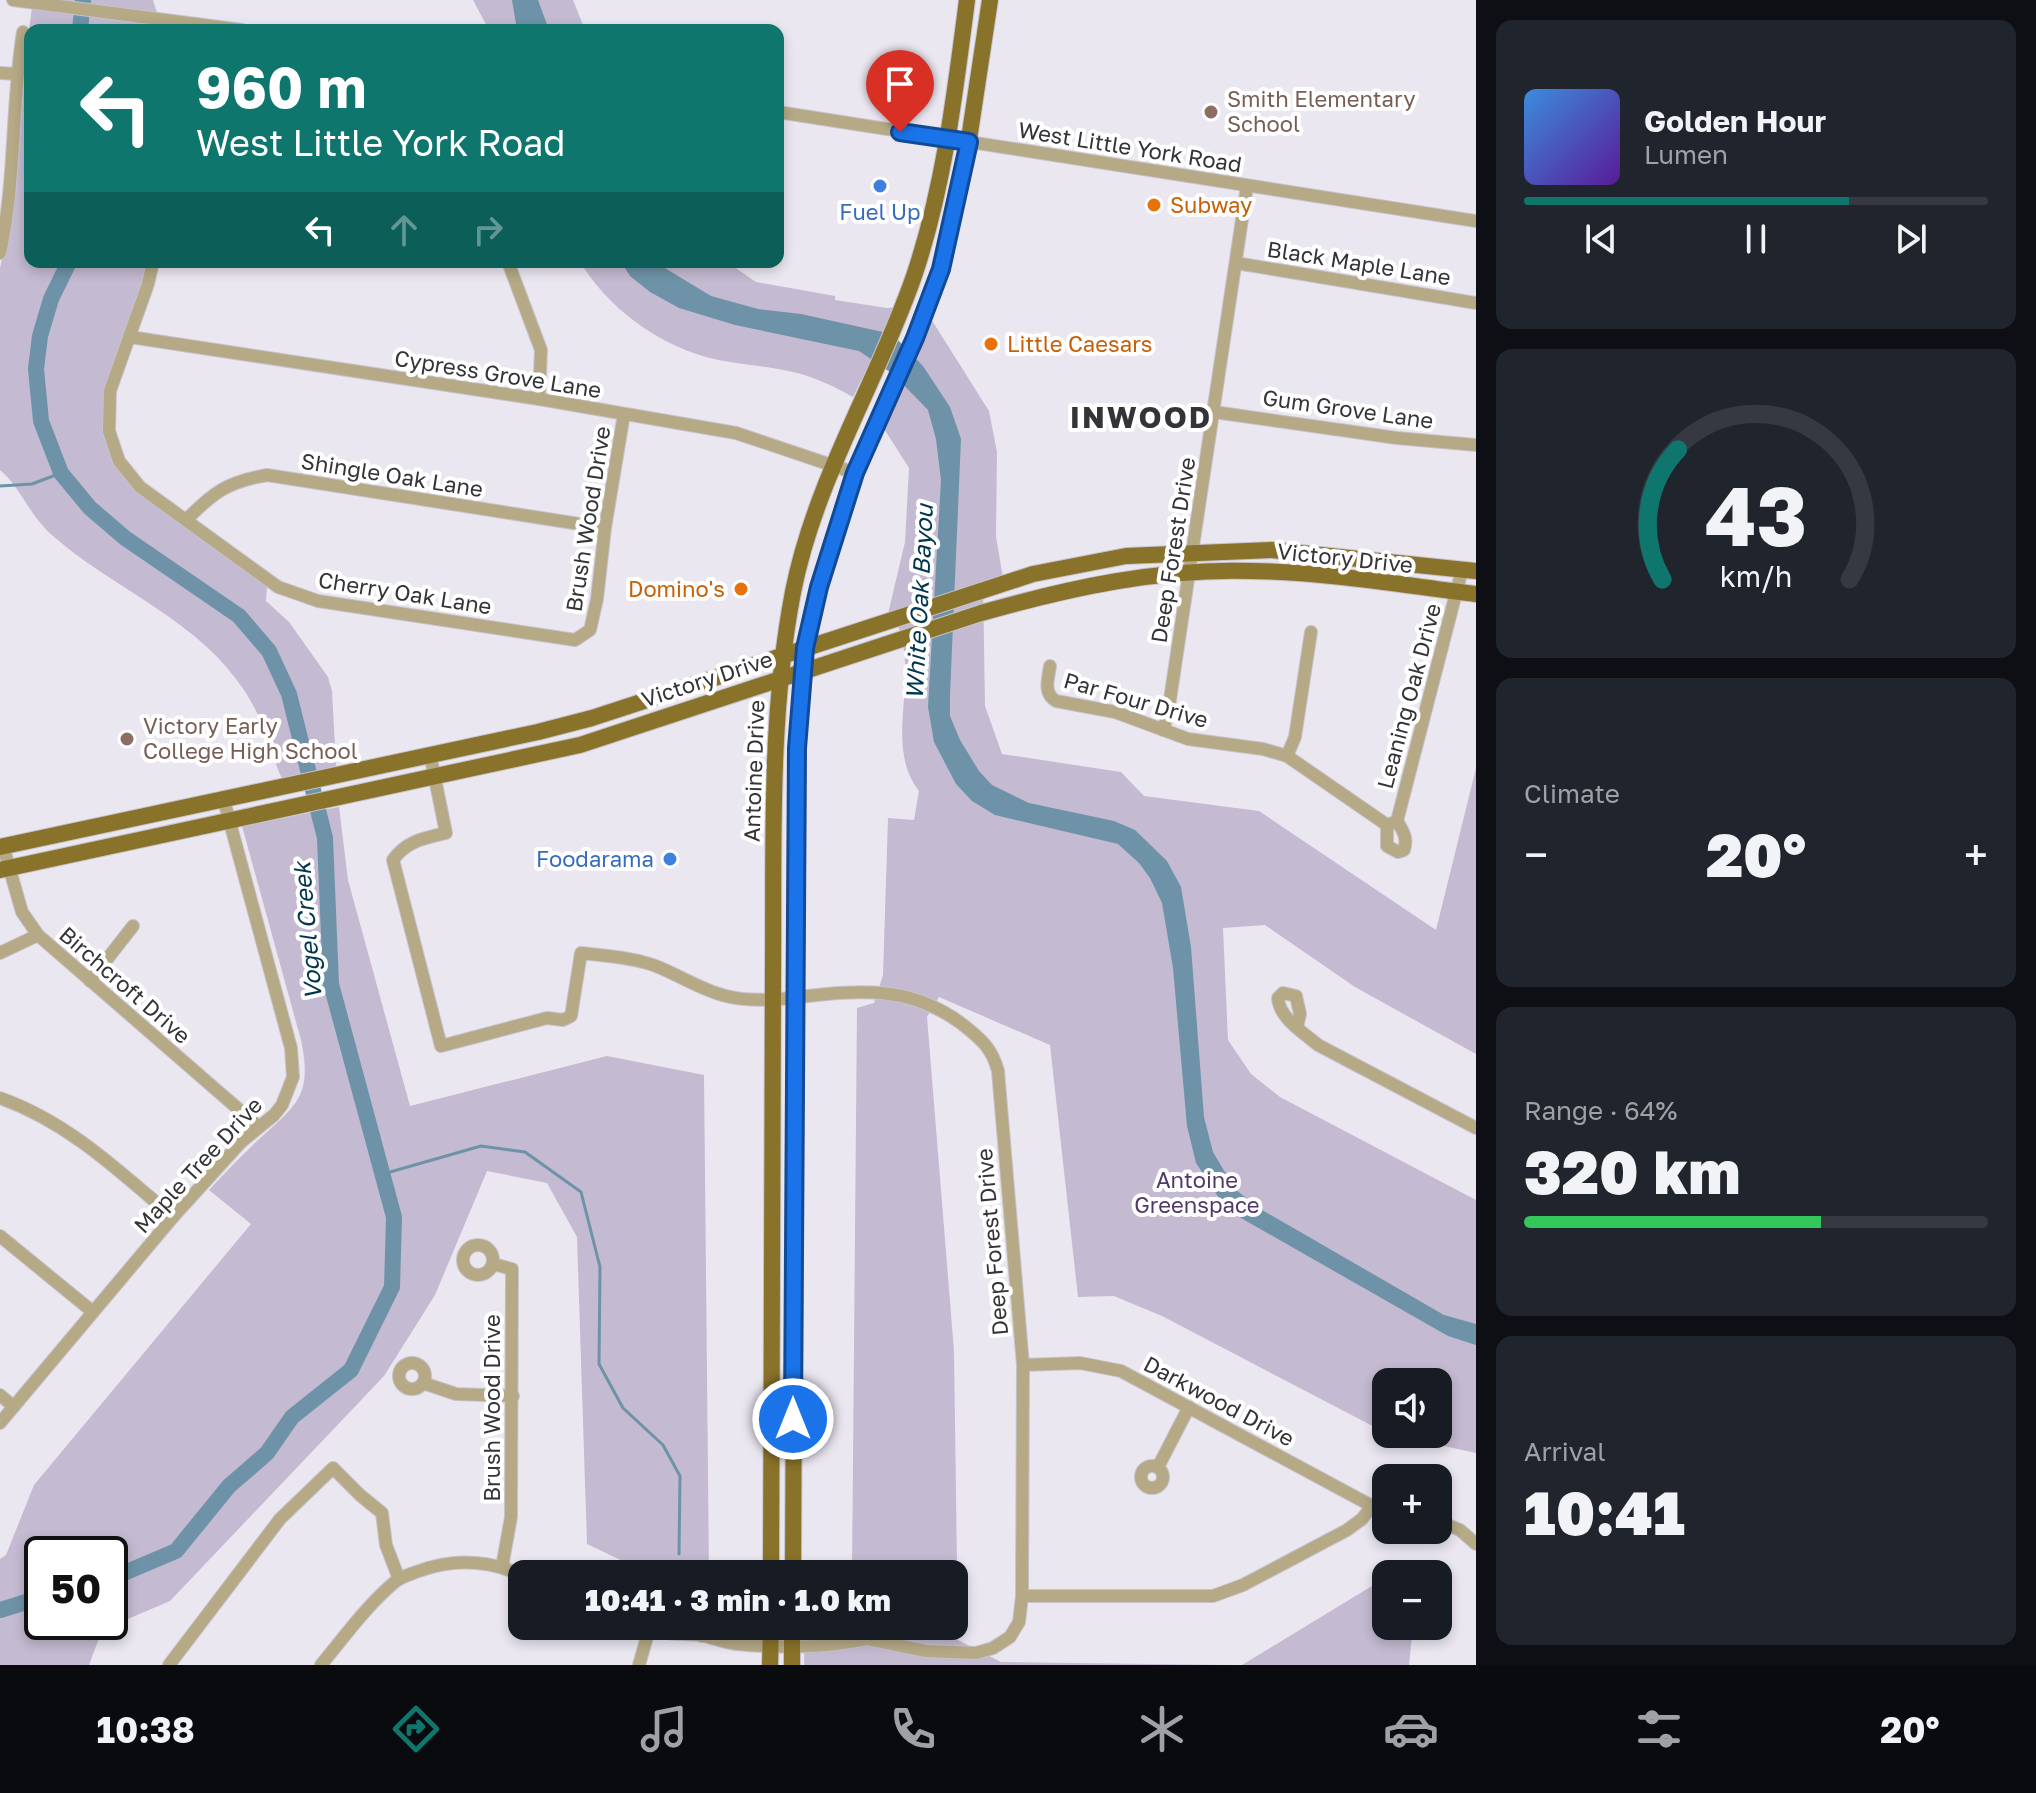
<!DOCTYPE html>
<html lang="en">
<head>
<meta charset="utf-8">
<style>
	body { margin:0; font-family:"Golos Text",sans-serif; background:#20242c; color:#f1f3f6; height:100vh; display:flex; flex-direction:column; font-size:30px; white-space:nowrap }
	* { box-sizing:border-box; margin:0 }
	p { font-size:26px; color:#9ea1a6 }
	.icon { flex:none; width:44px; height:44px; fill:none; stroke:currentColor; stroke-width:2; stroke-linecap:round; stroke-linejoin:round }
	.map { position:relative; flex:1; overflow:hidden }
	.details { display:flex; flex-direction:column; gap:20px; padding:20px; background:#0d0f14; width:560px }
	.details>* { flex:none }
	.hud { position:absolute; left:24px; top:24px; width:760px; height:244px; border-radius:16px; box-shadow:0 4px 12px #0003; background:#0f766e; color:#fff; overflow:hidden }
	.controls { position:absolute; left:1372px; top:1368px; display:grid; gap:16px }
	.controls a { display:grid; place-items:center; width:80px; height:80px; border-radius:16px; background:#171b24; box-shadow:0 4px 12px #0003; font-size:40px }
	.speed { position:absolute; left:24px; top:1536px; display:flex; gap:16px; font-size:40px; font-weight:700; text-align:center }
	.speed>* { display:grid; place-content:center; width:104px; height:104px; border-radius:50%; background:#171b24; box-shadow:0 4px 12px #0003; line-height:1 }
	.speed .limit { border:4px solid #111; border-radius:12px; background:#fff; color:#111 }
	.pin { position:absolute; display:grid; place-items:center; width:68px; height:68px; color:#fff; margin:-82px -34px; border-radius:50% 50% 50% 0; rotate:-45deg; box-shadow:0 0 8px #0007 }
	.pin .icon { rotate:45deg }
	.me { position:absolute; width:88px; margin:-44px; rotate:0deg; stroke-linejoin:round; filter:drop-shadow(0 0 6px #0008) }
	.turn { display:flex; align-items:center; gap:28px; height:168px; padding:0 40px; font-size:36px }
	.turn .icon { width:104px; height:104px; stroke-width:2.5 }
	.turn b { display:block; font-size:56px; line-height:68px }
	.lanes { display:flex; align-items:center; height:76px; padding:0 40px; background:#0003; justify-content:center; gap:40px; direction:ltr }
	.lanes .off { opacity:.35 }
	.big { font-size:60px; font-weight:800; line-height:1.1 }
	.details .card { flex:1; display:flex; flex-direction:column; justify-content:center; gap:12px; min-width:0; padding:0 28px; border-radius:16px; background:#20242c }
	.details .dial { align-items:center; gap:0 }
	.dial svg { height:208px; overflow:visible; fill:none; stroke:#363941; stroke-width:7; stroke-linecap:round; text-anchor:middle }
	.dial text { fill:#f1f3f6; stroke:none }
	.song { display:flex; align-items:center; gap:24px }
	.cover { width:96px; height:96px; border-radius:12px; background:linear-gradient(135deg,hsl(210 70% 55%),hsl(270 70% 35%)) }
	.played { height:8px; border-radius:4px; background:linear-gradient(90deg,#0f766e 70%,#363941 70%) }
	.keys { display:flex; justify-content:space-around; direction:ltr }
	.heat { display:flex; justify-content:space-between; align-items:center; font-size:44px; direction:ltr }
	.charge { height:12px; border-radius:6px; background:linear-gradient(90deg,#34c759 64%,#363941 0) }
	.trip { position:absolute; left:508px; top:1560px; width:460px; height:80px; border-radius:16px; background:#171b24; box-shadow:0 4px 12px #0003; font-weight:800; line-height:80px; text-align:center }
	.tabs { display:flex; height:128px; justify-content:space-around; align-items:center; background:#090b0e; color:#9ea1a6 }
	.tabs .icon { width:56px; height:56px }
	.tabs .selected { color:#0f766e }
	.tabs b { font-size:36px; color:#f1f3f6 }
	main { display:flex; flex:1; min-height:0 }
	.map>svg:first-child { display:block }
	.green { fill:#c4bad1; fill-rule:evenodd }
	.water { fill:#6e93a8 }
	.lines { fill:none; stroke-linecap:round; stroke-linejoin:round }
	.stream { stroke:#6e93a8; stroke-width:3 }
	.river { stroke:#6e93a8; stroke-width:16 }
	.minor-casing { stroke:#c6c3cc; stroke-width:14 }
	.major-casing { stroke:#c6c3cc; stroke-width:18 }
	.minor { stroke:#b5a986; stroke-width:12 }
	.major { stroke:#897229; stroke-width:16 }
	.route-casing { stroke:#114b97; stroke-width:20 }
	.route { stroke:#1a73e8; stroke-width:14 }
	.education-dot { fill:#8d6e63; stroke:#fff; stroke-width:3 }
	.shop-dot { fill:#3f7fe0; stroke:#fff; stroke-width:3 }
	.food-dot { fill:#e8710a; stroke:#fff; stroke-width:3 }
	.labels { text-anchor:middle; stroke-width:8; stroke-linejoin:round; paint-order:stroke }
	.education-label { font-size:22px; fill:#785e54; stroke:#fff; text-anchor:start }
	.street-label { font-size:22px; fill:#343337; stroke:#fff }
	.food-label { font-size:22px; fill:#c56008; stroke:#fff; text-anchor:start }
	.shop-label { font-size:22px; fill:#366cbe; stroke:#fff }
	.park-label { font-size:22px; fill:#503969; stroke:#fff }
	.water-label { font-size:24px; font-style:italic; fill:#00374e; stroke:#fff }
	.district-label { font-size:30px; font-weight:bold; letter-spacing:2px; fill:#343337; stroke:#fff }
</style>
</head>
<body>
<main>
<div class="map">
<svg width="1476" height="1665" viewBox="0 0 1476 1665">
	<rect width="100%" height="100%" fill="#ebe7f1"/>
	<!-- green -->
	<g class="green">
		<path d="M33,0H153L162,29L165,30H30V262H149L110,378L116,463L267,585L266,601L289,622L328,677L332,691L336,765L333,768L282,778C276,768 274,755 270,744C262,721 251,698 236,679C189,616 111,587 53,536C30,517 20,486 0,470V268L16,193L26,52Z"/>
		<polygon points="473,0 573,0 585,30 489,30"/>
		<path d="M580,262H727L756,282L835,296V300L887,308L897,307L853,397C835,387 817,378 797,373C767,365 735,365 706,357C654,342 608,307 580,262Z"/>
		<path d="M931,319L989,411L997,452L996,537L1003,578L983,584L985,706L1002,754L1121,772L1144,796L1259,811L1436,930L1476,768V1054L1355,987L1265,925L1223,928L1228,1040L1251,1074L1280,1097L1476,1200V1453L1389,1434H1438V1382H1386V1433L1162,1316L1114,1296L1078,1297L1050,1045L939,997L927,1017L954,1351L958,1640L1001,1662L1232,1665H804L805,1626H954V1574H852L857,1008L874,1003L883,975L888,818L914,820L919,791C890,754 908,704 905,661C904,644 900,629 893,613L888,614L905,542L909,468L881,424Z"/>
		<path d="M339,807L348,880L410,1106L607,1056L704,1075L709,1574H650L587,1544L577,1237L547,1183L487,1171L435,1295L384,1376L170,1601L102,1630L89,1665H0V1559L6,1555L34,1485L251,1224L209,1190C225,1173 241,1156 257,1141C296,1105 313,1097 301,1040L242,826ZM42,1554H110V1622H42Z"/>
		<polygon points="1385,1578 1386,1626 1413,1626 1409,1665 1242,1665"/>
	</g>
	<!-- water -->
	<g class="water">
		<polygon points="512,0 538,0 549,30 517,30"/>
		<polygon points="621,262 655,262 711,296 758,309 801,314 892,334 923,366 950,407 961,439 950,695 950,716 960,740 979,771 992,785 1029,803 1114,821 1135,830 1167,861 1181,887 1191,947 1204,1117 1213,1152 1235,1189 1257,1207 1444,1315 1476,1324 1476,1345 1448,1336 1227,1210 1196,1163 1187,1126 1173,968 1162,903 1150,878 1139,863 1118,844 995,815 972,801 956,784 934,742 928,707 941,480 936,439 928,410 893,374 859,351 735,325 679,308 650,292 630,276"/>
	</g>
	<g class="lines">
		<!-- stream -->
		<g class="stream">
			<polyline points="0,486 32,484 61,473"/>
			<polyline points="383,1174 481,1146 525,1152 581,1192 600,1267 599,1364 623,1408 663,1445 680,1476 679,1554"/>
		</g>
		<!-- river -->
		<g class="river">
			<polyline points="80,30 83,0"/>
			<polyline points="69,262 51,299 40,336 36,369 41,421 61,473 90,508 125,538 239,616 269,651 289,694 325,838 331,984 394,1217 392,1287 351,1370 292,1417 267,1453 229,1486 176,1551 110,1579"/>
			<polyline points="0,1610 42,1597"/>
		</g>
		<defs>
			<g id="minor">
				<polyline points="13,0 242,30"/>
				<polyline points="0,73 17,74"/>
				<polyline points="778,112 1476,221"/>
				<path d="M0,253C16,180 11,105 23,32"/>
				<polyline points="153,262 148,284 110,391 109,431 119,461 140,487 278,587 318,601 575,640 590,630 597,599 605,528 624,414"/>
				<polyline points="508,262 541,350 539,399"/>
				<polyline points="1236,263 1476,303"/>
				<polyline points="130,337 539,399 736,433 855,473"/>
				<polyline points="1214,412 1397,438 1476,445"/>
				<path d="M186,520C214,492 227,482 267,475L605,528"/>
				<path d="M1050,666C1048,680 1043,693 1056,701L1115,712L1188,739L1263,749L1287,756L1387,825V846L1398,852L1404,850C1408,838 1403,831 1397,821"/>
				<polyline points="1163,730 1168,713 1247,186"/>
				<path d="M430,754L446,833C425,838 406,841 393,860L441,1046L547,1018L563,1020L571,1016L581,953C605,956 630,957 653,965C678,974 700,990 726,996C749,1002 776,1000 799,997C860,990 910,985 962,1024C981,1039 992,1048 998,1071L1023,1365L1022,1596L1019,1622L1010,1637L993,1648L976,1653L926,1651L868,1639L842,1630L733,1629L702,1636"/>
				<polyline points="1287,756 1295,737 1311,632"/>
				<polyline points="1390,824 1397,821 1462,570"/>
				<polyline points="3,846 22,912 38,935 259,1127"/>
				<polyline points="0,953 38,935"/>
				<polyline points="90,981 133,926"/>
				<path d="M1297,1027L1300,1014L1296,996L1283,993L1278,998C1279,1018 1304,1033 1318,1045L1476,1128"/>
				<path d="M0,1098C68,1122 119,1171 173,1217"/>
				<polyline points="0,1236 93,1312"/>
				<circle cx="478" cy="1260" r="15"/>
				<polyline points="493,1264 512,1269 511,1517 502,1567"/>
				<circle cx="412" cy="1376" r="13"/>
				<polyline points="1023,1365 1080,1363 1121,1371 1372,1506 1386,1511"/>
				<polyline points="423,1383 456,1394 513,1396"/>
				<polyline points="0,1395 13,1406"/>
				<polyline points="0,1423 173,1217 241,1142 274,1115 282,1105 293,1077 291,1048 223,797"/>
				<circle cx="1152" cy="1477" r="11"/>
				<polyline points="1158,1467 1189,1407"/>
				<polyline points="1438,1521 1460,1530 1476,1544"/>
				<polyline points="1022,1596 1213,1596 1243,1585 1347,1530 1362,1519 1372,1506"/>
				<path d="M639,1626C659,1635 679,1633 700,1635C712,1637 724,1643 737,1644C779,1648 826,1648 868,1639"/>
				<polyline points="169,1665 280,1519 333,1468 360,1495 382,1513 386,1545 399,1579"/>
				<path d="M321,1665C345,1636 367,1605 396,1581C403,1576 411,1574 419,1571C454,1558 488,1560 522,1575"/>
				<polyline points="639,1665 649,1630"/>
			</g>
			<g id="major">
				<polyline points="0,847 538,732 592,718 1033,574 1126,556 1272,550 1476,571"/>
				<path d="M0,870L580,745L981,613C1069,588 1160,568 1251,571C1326,572 1402,585 1476,594"/>
				<path d="M771,1574C773,1373 771,1171 773,970C774,843 769,717 793,592C815,480 877,383 914,276C944,187 955,93 967,0"/>
				<polyline points="793,1574 797,748 805,648 819,587 855,473 915,338 941,269 966,159 990,0"/>
				<polyline points="770,1665 771,1626"/>
				<polyline points="792,1665 792,1626"/>
			</g>
		</defs>
		<!-- minor casing -->
		<use href="#minor" class="minor-casing"/>
		<!-- major casing -->
		<use href="#major" class="major-casing"/>
		<!-- minor -->
		<use href="#minor" class="minor"/>
		<!-- major -->
		<use href="#major" class="major"/>
	</g>
	<g class="lines">
		<defs>
			<polyline id="route" points="793,1419 797,748 805,648 819,587 855,473 915,338 941,269 969,142 900,132"/>
		</defs>
		<!-- route casing -->
		<use href="#route" class="route-casing"/>
		<!-- route -->
		<use href="#route" class="route"/>
	</g>
	<!-- markers -->
	<g class="education-dot">
		<circle cx="1211" cy="112" r="8"/>
		<circle cx="127" cy="739" r="8"/>
	</g>
	<g class="shop-dot">
		<circle cx="880" cy="186" r="8"/>
		<circle cx="670" cy="859" r="8"/>
	</g>
	<g class="food-dot">
		<circle cx="1154" cy="205" r="8"/>
		<circle cx="991" cy="344" r="8"/>
		<circle cx="741" cy="589" r="8"/>
	</g>
	<g class="labels">
		<!-- education labels -->
		<g class="education-label">
			<text x="1227" y="107">Smith Elementary<tspan x="1227" dy="25">School</tspan></text>
			<text x="143" y="734">Victory Early<tspan x="143" dy="25">College High School</tspan></text>
		</g>
		<!-- street labels -->
		<g class="street-label">
			<text transform="translate(1130 147) rotate(9)" y="8">West Little York Road</text>
			<text transform="translate(1359 263) rotate(9)" y="8">Black Maple Lane</text>
			<text transform="translate(498 374) rotate(9)" y="8">Cypress Grove Lane</text>
			<text transform="translate(1348 409) rotate(8)" y="8">Gum Grove Lane</text>
			<text transform="translate(392 475) rotate(9)" y="8">Shingle Oak Lane</text>
			<text transform="translate(588 519) rotate(-81)" y="8">Brush Wood Drive</text>
			<text transform="translate(1173 550) rotate(-81)" y="8">Deep Forest Drive</text>
			<text transform="translate(1345 558) rotate(6)" y="8">Victory Drive</text>
			<text transform="translate(405 593) rotate(9)" y="8">Cherry Oak Lane</text>
			<text transform="translate(707 679) rotate(-18)" y="8">Victory Drive</text>
			<text transform="translate(1409 696) rotate(-75)" y="8">Leaning Oak Drive</text>
			<text transform="translate(1136 700) rotate(16)" y="8">Par Four Drive</text>
			<text transform="translate(754 771) rotate(-88)" y="8">Antoine Drive</text>
			<text transform="translate(125 985) rotate(41)" y="8">Birchcroft Drive</text>
			<text transform="translate(198 1165) rotate(-47)" y="8">Maple Tree Drive</text>
			<text transform="translate(992 1242) rotate(-95)" y="8">Deep Forest Drive</text>
			<text transform="translate(1219 1401) rotate(28)" y="8">Darkwood Drive</text>
			<text transform="translate(492 1408) rotate(-90)" y="8">Brush Wood Drive</text>
		</g>
		<!-- food labels -->
		<g class="food-label">
			<text x="1170" y="213">Subway</text>
			<text x="1007" y="352">Little Caesars</text>
			<text x="725" y="597" text-anchor="end">Domino's</text>
		</g>
		<!-- shop labels -->
		<g class="shop-label">
			<text x="880" y="220">Fuel Up</text>
			<text x="654" y="867" text-anchor="end">Foodarama</text>
		</g>
		<!-- park labels -->
		<g class="park-label">
			<text x="1197" y="1188">Antoine<tspan x="1197" dy="25">Greenspace</tspan></text>
		</g>
		<!-- water labels -->
		<g class="water-label">
			<text transform="translate(920 602) rotate(-87)" y="8">White Oak Bayou</text>
			<text transform="translate(308 931) rotate(-95)" y="8">Vogel Creek</text>
		</g>
		<!-- district labels -->
		<g class="district-label">
			<text x="1141" y="428">INWOOD</text>
		</g>
	</g>
</svg>
<div class="controls">
<a><svg class="icon" aria-label="sound" viewBox="0 0 24 24"><path d="M4 9h4l5-4v14l-5-4H4zM17 9q2 3 0 6"/></svg></a>
<a>+</a>
<a>−</a>
</div>
<div class="speed"><div class="limit">50</div></div>
<div class="pin" style="left:900px;top:132px;background:#d93025"><svg class="icon" aria-label="arrive" viewBox="0 0 24 24"><path d="M6 21V4h12l-3 4 3 4H6"/></svg></div>
<svg class="me" style="left:793px;top:1419px" viewBox="-20 -20 40 40"><circle r="17" fill="#1a73e8" stroke="#fff" stroke-width="3"/><path d="M0-11L8 9 0 5-8 9z" fill="#fff"/></svg>
<div class="trip">10:41 · 3 min · 1.0 km</div>
<div class="hud">
<div class="turn"><svg class="icon" aria-label="left" viewBox="0 0 24 24"><path d="M17 20v-9H6M10 6l-5 5 5 5"/></svg><div><b>960 m</b>West Little York Road</div></div>
<div class="lanes"><svg class="icon" aria-label="left" viewBox="0 0 24 24"><path d="M17 20v-9H6M10 6l-5 5 5 5"/></svg><svg class="icon off" aria-label="ahead" viewBox="0 0 24 24"><path d="M12 20V5M6 11l6-6 6 6"/></svg><svg class="icon off" aria-label="right" viewBox="0 0 24 24"><path d="M7 20v-9h11M14 6l5 5-5 5"/></svg></div>
</div>
</div>
<section class="details">
<div class="card">
<div class="song"><i class="cover"></i><div><b>Golden Hour</b><p>Lumen</p></div></div>
<div class="played"></div>
<div class="keys"><svg class="icon" aria-label="previous" viewBox="0 0 24 24"><path d="M18 5L8 12l10 7zM5 5v14"/></svg><svg class="icon" aria-label="pause" viewBox="0 0 24 24"><path d="M8 5v14M16 5v14"/></svg><svg class="icon" aria-label="next" viewBox="0 0 24 24"><path d="M6 5l10 7-10 7zM19 5v14"/></svg></div>
</div>
<div class="card dial"><svg viewBox="0 0 100 80">
<path d="M14 69A42 42 0 1 1 86 69"/>
<path d="M14 69A42 42 0 0 1 20 19" stroke="#0f766e"/>
<text x="50" y="56" font-size="32" font-weight="700">43</text>
<text x="50" y="72" font-size="11">km/h</text>
</svg></div>
<div class="card"><p>Climate</p>
<div class="heat"><a>−</a><b class="big">20°</b><a>+</a></div>
</div>
<div class="card"><p>Range · 64%</p><b class="big">320 km</b><div class="charge"></div></div>
<div class="card"><p>Arrival</p><b class="big">10:41</b></div>
</section>
</main>
<nav class="tabs">
<b>10:38</b>
<svg class="icon selected" aria-label="directions" viewBox="0 0 24 24"><path d="M12 3l9 9-9 9-9-9zM9 14v-3h6M13 9l2 2-2 2"/></svg>
<svg class="icon" aria-label="music" viewBox="0 0 24 24"><path d="M9 18V5l10-2v13"/><circle cx="6" cy="18" r="3"/><circle cx="16" cy="16" r="3"/></svg>
<svg class="icon" aria-label="phone" viewBox="0 0 24 24"><path d="M5 4h4l2 5-3 2q2 4 5 5l2-3 5 2v4C11 20 4 13 5 4z"/></svg>
<svg class="icon" aria-label="climate" viewBox="0 0 24 24"><path d="M12 3v18M4 7l16 10M4 17L20 7"/></svg>
<svg class="icon" aria-label="car" viewBox="0 0 24 24"><path d="M5 17H2v-5l4-1 3-4h7l3 4 3 1v5h-3M9 17h6M6 11h13"/><circle cx="7" cy="17" r="2"/><circle cx="17" cy="17" r="2"/></svg>
<svg class="icon" aria-label="filters" viewBox="0 0 24 24"><path d="M4 7h16M4 17h16"/><circle cx="9" cy="7" r="2"/><circle cx="15" cy="17" r="2"/></svg>
<b>20°</b>
</nav>
</body>
</html>
